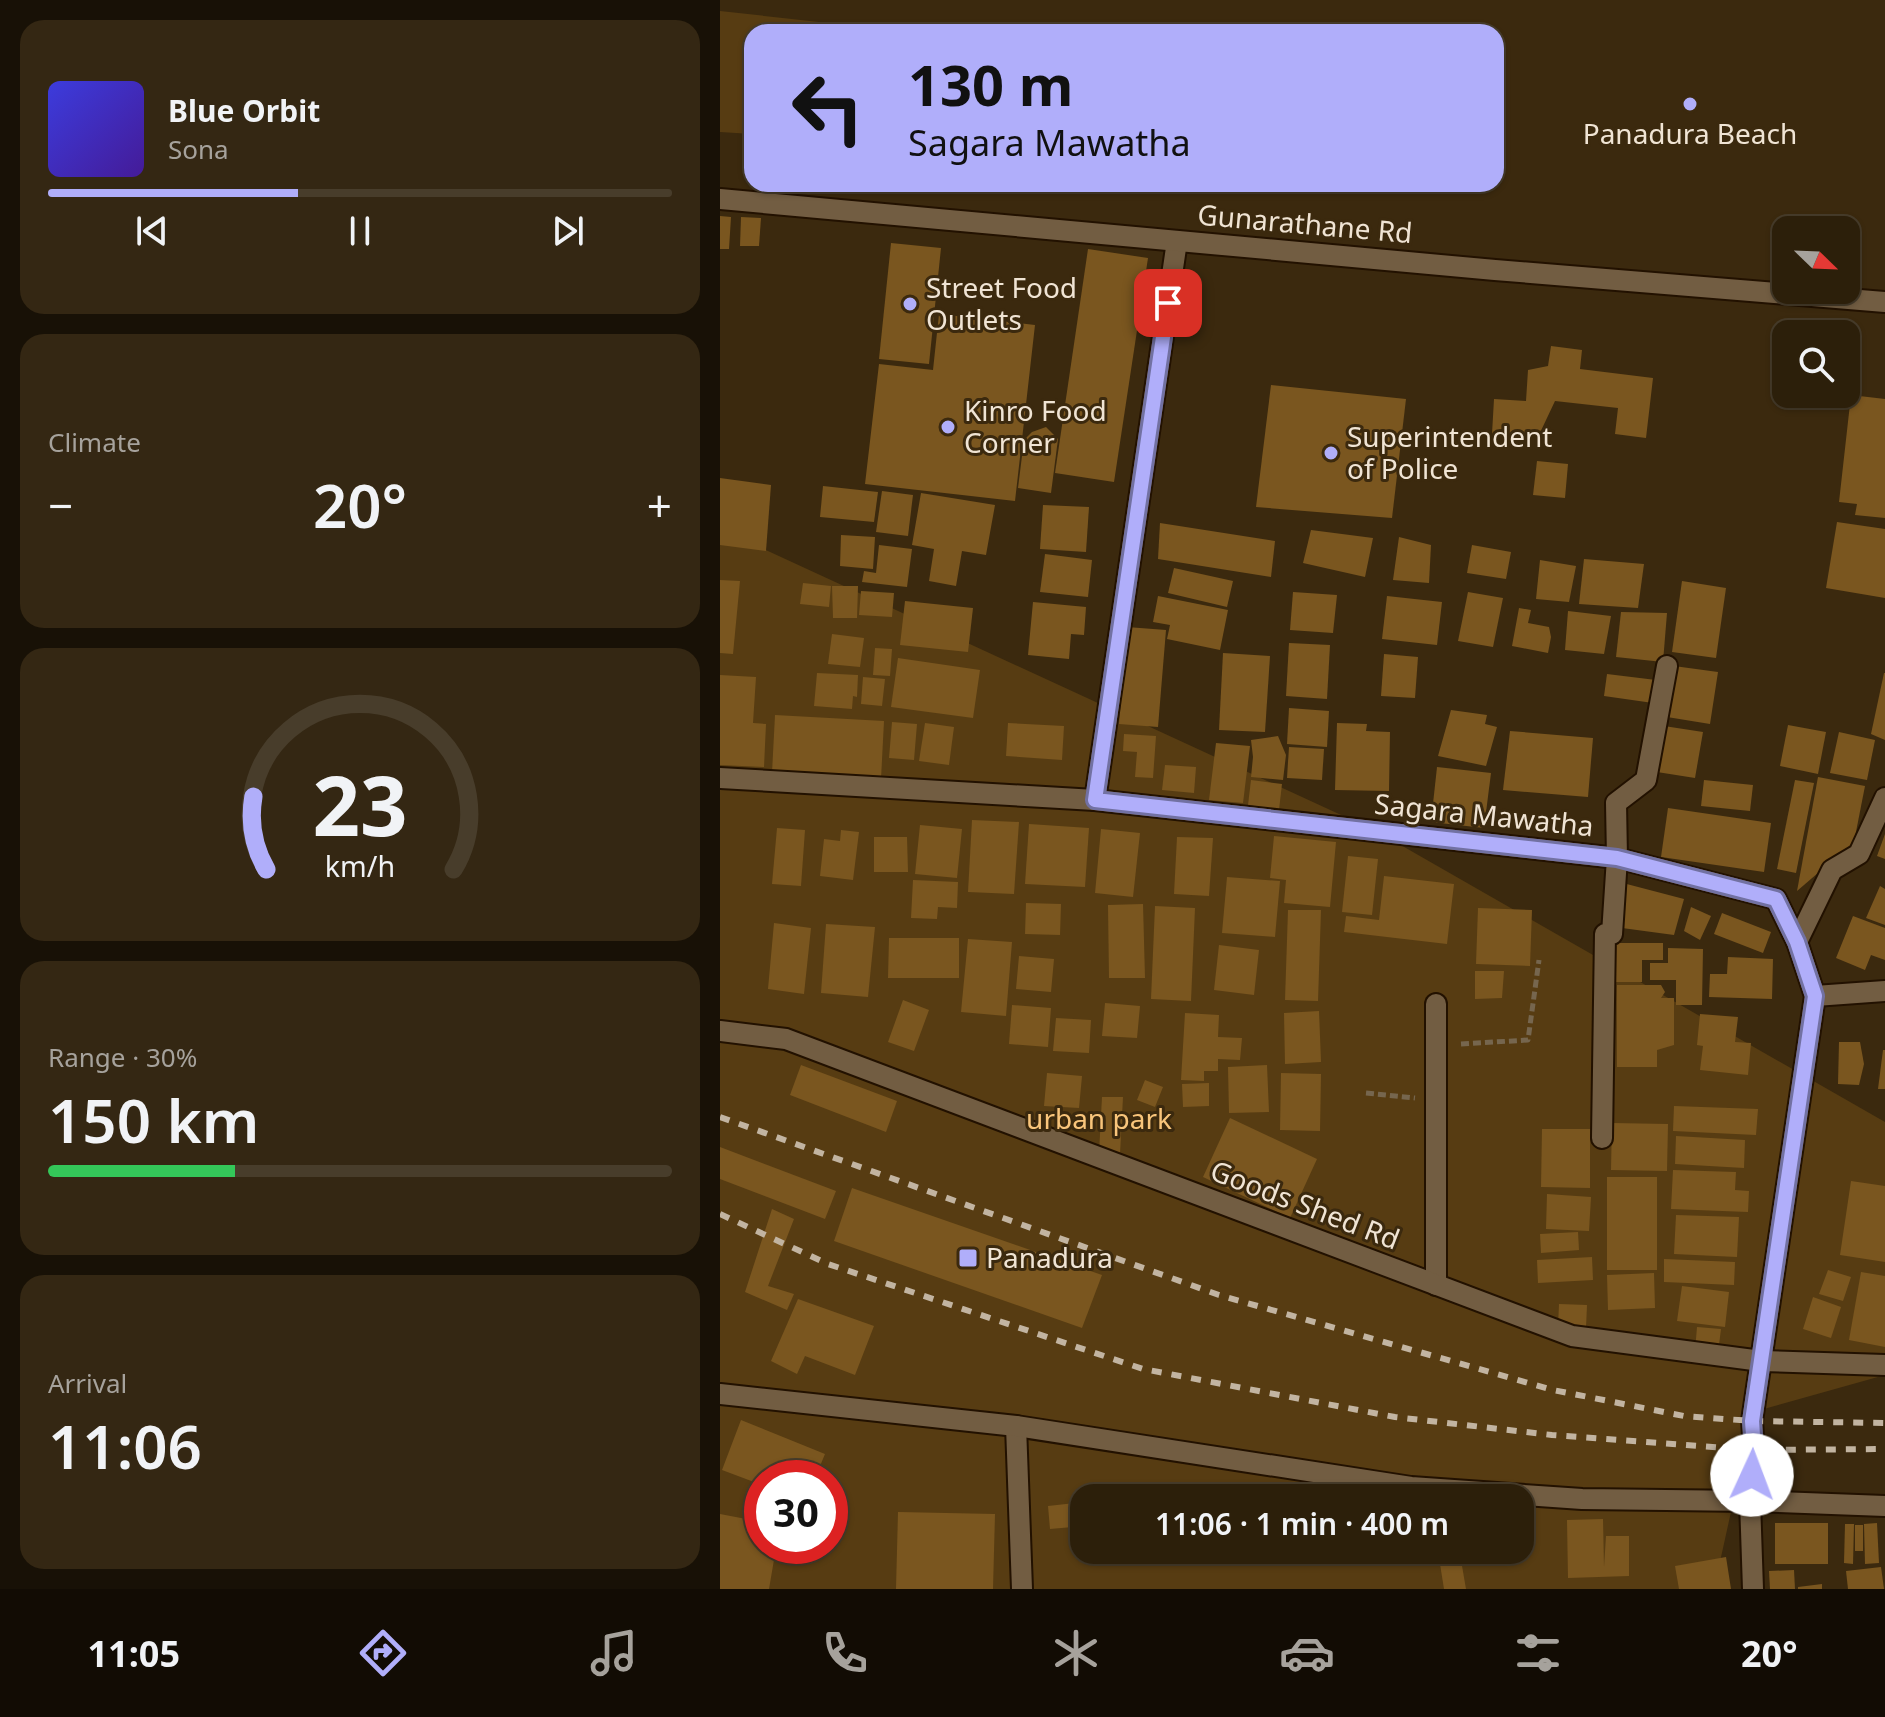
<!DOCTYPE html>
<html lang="en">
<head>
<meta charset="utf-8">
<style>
	body { margin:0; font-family:"Noto Sans",sans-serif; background:#342713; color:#f1f3f6; height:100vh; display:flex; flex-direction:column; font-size:30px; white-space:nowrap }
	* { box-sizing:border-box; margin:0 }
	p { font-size:26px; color:#a6a29c }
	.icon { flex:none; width:44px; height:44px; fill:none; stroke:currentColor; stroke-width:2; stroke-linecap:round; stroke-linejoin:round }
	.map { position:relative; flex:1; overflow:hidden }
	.sheet { display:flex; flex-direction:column; gap:20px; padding:20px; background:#181106; width:720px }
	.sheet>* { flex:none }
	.top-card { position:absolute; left:24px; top:24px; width:760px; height:168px; border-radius:24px; box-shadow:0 2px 6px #0004,0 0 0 2px #483d2b; background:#b0aefa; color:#111; overflow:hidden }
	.needle { width:52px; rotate:113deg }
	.controls { position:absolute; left:1052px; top:216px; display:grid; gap:16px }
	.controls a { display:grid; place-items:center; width:88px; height:88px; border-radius:16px; background:#2c1f0a; box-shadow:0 2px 6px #0004,0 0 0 2px #483d2b; font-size:40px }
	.speed { position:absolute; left:24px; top:1460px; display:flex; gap:16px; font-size:40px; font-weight:700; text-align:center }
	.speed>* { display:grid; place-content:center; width:104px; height:104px; border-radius:50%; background:#2c1f0a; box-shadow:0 2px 6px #0004,0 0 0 2px #483d2b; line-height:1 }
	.speed .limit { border:12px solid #d22; background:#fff; color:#111 }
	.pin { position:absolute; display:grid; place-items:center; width:68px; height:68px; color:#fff; margin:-34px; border-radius:16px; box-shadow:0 4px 12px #0006 }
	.me { position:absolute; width:88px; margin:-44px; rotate:2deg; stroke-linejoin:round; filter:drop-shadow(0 0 6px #0008) }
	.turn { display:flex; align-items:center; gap:28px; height:168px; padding:0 32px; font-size:36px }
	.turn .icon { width:104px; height:104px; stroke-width:2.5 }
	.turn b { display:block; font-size:56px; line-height:68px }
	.big { font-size:60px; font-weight:600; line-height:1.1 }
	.sheet .tile { flex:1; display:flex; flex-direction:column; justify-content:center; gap:12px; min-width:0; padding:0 28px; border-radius:24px; background:#342713 }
	.sheet .dial { align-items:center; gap:0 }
	.dial svg { height:208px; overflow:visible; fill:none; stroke:#483d2b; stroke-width:7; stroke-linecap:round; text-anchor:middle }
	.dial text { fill:#f1f3f6; stroke:none }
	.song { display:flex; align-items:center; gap:24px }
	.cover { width:96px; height:96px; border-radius:12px; background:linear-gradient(135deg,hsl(240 70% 55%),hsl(260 70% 35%)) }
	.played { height:8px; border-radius:4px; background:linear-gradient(90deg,#b0aefa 40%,#483d2b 40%) }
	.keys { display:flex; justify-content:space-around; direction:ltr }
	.heat { display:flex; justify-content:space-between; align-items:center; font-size:44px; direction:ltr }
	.charge { height:12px; border-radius:6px; background:linear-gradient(90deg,#34c759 30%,#483d2b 0) }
	.trip { position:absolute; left:350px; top:1484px; width:464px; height:80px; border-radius:24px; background:#2c1f0a; box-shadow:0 2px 6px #0004,0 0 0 2px #483d2b; font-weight:600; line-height:80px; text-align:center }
	.tab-bar { display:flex; height:128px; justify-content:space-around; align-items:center; background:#120c04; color:#a6a29c }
	.tab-bar .icon { width:56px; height:56px }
	.tab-bar .active { color:#b0aefa }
	.tab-bar b { font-size:36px; color:#f1f3f6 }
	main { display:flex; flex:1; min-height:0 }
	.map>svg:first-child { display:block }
	.green { fill:#573c12; fill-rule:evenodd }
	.building { fill:#7a561f }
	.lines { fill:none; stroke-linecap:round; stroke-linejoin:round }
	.minor-casing { stroke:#210; stroke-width:24 }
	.tertiary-casing { stroke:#210; stroke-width:24 }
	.path { stroke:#76664e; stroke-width:5; stroke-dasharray:8 4; stroke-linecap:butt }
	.minor { stroke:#725d42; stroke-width:20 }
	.tertiary { stroke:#725d42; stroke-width:20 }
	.rail { stroke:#c2b4a1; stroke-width:6; stroke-dasharray:10 10; stroke-linecap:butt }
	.route-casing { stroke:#7271a2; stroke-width:20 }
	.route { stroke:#b0aefa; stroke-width:14 }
	.poi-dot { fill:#b0aefa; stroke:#3b290e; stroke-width:3 }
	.labels { text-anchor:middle; stroke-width:6; stroke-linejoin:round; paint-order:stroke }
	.poi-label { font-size:28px; fill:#f0e4d4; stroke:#3b290e; text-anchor:start }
	.street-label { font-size:28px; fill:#f0e4d4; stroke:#3b290e }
	.park-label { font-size:28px; fill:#f9c57b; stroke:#3b290e }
</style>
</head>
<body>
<main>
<section class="sheet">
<div class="tile">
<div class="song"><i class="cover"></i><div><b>Blue Orbit</b><p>Sona</p></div></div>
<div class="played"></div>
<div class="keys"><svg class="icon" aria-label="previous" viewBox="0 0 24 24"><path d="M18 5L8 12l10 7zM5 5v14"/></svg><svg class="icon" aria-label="pause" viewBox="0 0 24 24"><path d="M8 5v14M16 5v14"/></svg><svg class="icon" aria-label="next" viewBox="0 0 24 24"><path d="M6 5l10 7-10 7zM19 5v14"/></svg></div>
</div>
<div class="tile"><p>Climate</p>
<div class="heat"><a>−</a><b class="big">20°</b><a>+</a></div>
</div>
<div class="tile dial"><svg viewBox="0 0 100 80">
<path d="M14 69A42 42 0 1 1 86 69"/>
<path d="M14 69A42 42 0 0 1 9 41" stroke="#b0aefa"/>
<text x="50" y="56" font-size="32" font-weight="700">23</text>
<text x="50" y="72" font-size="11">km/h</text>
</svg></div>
<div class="tile"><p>Range · 30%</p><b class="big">150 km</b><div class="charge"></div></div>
<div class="tile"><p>Arrival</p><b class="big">11:06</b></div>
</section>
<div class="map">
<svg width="1165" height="1589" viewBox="0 0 1165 1589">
	<rect width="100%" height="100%" fill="#3b290e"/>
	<!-- green -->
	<g class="green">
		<polygon points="0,11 181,31 32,32 32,134 0,132"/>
		<path d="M0,529L658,832L1165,1122V1375L1033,1412L994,1589H0ZM42,1478H110V1546H42ZM364,1498H800V1550H364Z"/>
	</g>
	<!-- building -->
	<g class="building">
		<polygon points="0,216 11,217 9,249 0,249"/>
		<polygon points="21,217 41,218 39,246 20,246"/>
		<polygon points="171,243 221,248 209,364 159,359"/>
		<polygon points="368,249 428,258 394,482 335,473"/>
		<polygon points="219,314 315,325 295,501 145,484 159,364 213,370"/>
		<polygon points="831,346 862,350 860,369 933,378 926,438 895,434 898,408 835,401 818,437 772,434 774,399 806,401 808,370 828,366"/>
		<polygon points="551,385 686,399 672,518 536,507"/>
		<polygon points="1131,395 1165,399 1165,518 1135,515 1137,504 1119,502"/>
		<polygon points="326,427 338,439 331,493 298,488 304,440 312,432"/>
		<polygon points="817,461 848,464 845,498 813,495"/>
		<polygon points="0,478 51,485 46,551 0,545"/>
		<polygon points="103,486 158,492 154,522 100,517"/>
		<polygon points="162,491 193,495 188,536 156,532"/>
		<polygon points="201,493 275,505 266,555 242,551 236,586 209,581 214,549 192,545"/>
		<polygon points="323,505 369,507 366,552 320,549"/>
		<polygon points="1117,522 1165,529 1165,598 1106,588"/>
		<polygon points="440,523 555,541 551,577 438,559"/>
		<polygon points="591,530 653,538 645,577 583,563"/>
		<polygon points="121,535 155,537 153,569 120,566"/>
		<polygon points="679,537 711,545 709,583 673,580"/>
		<polygon points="159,545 192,549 187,587 142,582 144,571 156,573"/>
		<polygon points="752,545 791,552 786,579 747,573"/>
		<polygon points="325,554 372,560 368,597 320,592"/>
		<polygon points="864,559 924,564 918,608 859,604"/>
		<polygon points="820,560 856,566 849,602 816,599"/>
		<polygon points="454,568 513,581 507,607 448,593"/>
		<polygon points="0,580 20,581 13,654 0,653"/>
		<polygon points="962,581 1006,588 996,658 952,652"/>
		<polygon points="83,583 111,586 109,607 80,604"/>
		<polygon points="112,586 138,586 137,618 113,618"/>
		<polygon points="141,591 174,593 172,617 139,615"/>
		<polygon points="573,592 617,595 613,633 570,630"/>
		<polygon points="748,592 783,598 773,647 738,641"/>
		<polygon points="438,596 508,610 500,650 447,639 450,625 433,622"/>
		<polygon points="667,596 722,602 717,645 662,639"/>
		<polygon points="185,601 253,608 248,652 180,645"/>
		<polygon points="313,602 366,607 364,635 351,634 349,659 308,655"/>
		<polygon points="799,608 811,610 808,623 829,627 831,637 828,653 792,646"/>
		<polygon points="848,611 891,616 884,654 845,650"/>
		<polygon points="901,612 947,613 943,662 896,657"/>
		<polygon points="407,627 446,630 438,727 399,724"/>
		<polygon points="112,634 144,638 140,667 108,664"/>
		<polygon points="569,643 610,645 607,699 566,696"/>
		<polygon points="155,648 172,649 170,676 153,675"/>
		<polygon points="503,653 550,656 545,732 499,730"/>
		<polygon points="664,654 698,657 695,698 661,696"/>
		<polygon points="178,658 260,670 253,718 171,707"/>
		<polygon points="954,666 998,672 990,724 947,717"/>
		<polygon points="97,673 138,675 137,697 133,696 132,709 94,706"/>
		<polygon points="1164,673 1165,673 1165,740 1151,734"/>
		<polygon points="887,674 936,680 933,703 884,696"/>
		<polygon points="0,675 36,677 33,723 46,724 44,767 0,765"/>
		<polygon points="143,677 165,679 162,706 141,704"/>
		<polygon points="569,708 609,711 607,747 567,744"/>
		<polygon points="731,710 767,715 765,724 777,727 766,766 718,756"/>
		<polygon points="55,715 164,721 161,779 52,773"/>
		<polygon points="172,722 197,724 194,760 169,758"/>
		<polygon points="205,723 234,727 229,765 199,761"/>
		<polygon points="288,723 344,726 342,760 286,756"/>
		<polygon points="617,723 647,724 646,731 670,732 669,791 615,790"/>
		<polygon points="1068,725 1106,732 1098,774 1060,766"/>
		<polygon points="944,726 983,732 975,778 937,772"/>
		<polygon points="790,731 873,738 868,797 783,790"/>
		<polygon points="1119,732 1155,740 1147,780 1110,773"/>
		<polygon points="404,734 436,736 433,778 415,777 417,752 403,751"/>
		<polygon points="558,736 566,755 563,780 531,777 533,757 531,740"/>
		<polygon points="496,743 530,746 523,803 489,800"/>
		<polygon points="569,747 604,749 602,780 567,778"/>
		<polygon points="445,765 476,767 474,793 442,790"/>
		<polygon points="717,767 771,773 764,828 711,822"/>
		<polygon points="1098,777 1145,786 1134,842 1077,891"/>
		<polygon points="531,780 562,784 559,810 528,805"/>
		<polygon points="984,780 1033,785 1030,811 981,806"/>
		<polygon points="1075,780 1094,783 1076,873 1057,869"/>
		<polygon points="948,808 1051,823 1044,872 941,857"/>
		<polygon points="252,820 299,822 294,894 248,892"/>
		<polygon points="309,824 369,828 365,887 305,884"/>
		<polygon points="200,825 242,829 237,878 195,874"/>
		<polygon points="57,828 85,830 81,886 52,884"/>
		<polygon points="381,829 420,833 413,897 375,893"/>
		<polygon points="121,830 139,832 133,880 100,876 104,839 120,841"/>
		<polygon points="1165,834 1165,859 1157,856"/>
		<polygon points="554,836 616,842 610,907 564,903 566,880 550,878"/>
		<polygon points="154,837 187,837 188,872 154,872"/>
		<polygon points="457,837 493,838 489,896 454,894"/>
		<polygon points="628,856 658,859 652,915 622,912"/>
		<polygon points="664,876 734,884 727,944 624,932 626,916 659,920"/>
		<polygon points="507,877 560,881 555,937 502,933"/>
		<polygon points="193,880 238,882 237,908 218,907 217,919 191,918"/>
		<polygon points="899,882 964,899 954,935 902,928"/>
		<polygon points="1160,886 1165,889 1165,925 1146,918"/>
		<polygon points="306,903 341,904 340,935 305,934"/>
		<polygon points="423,904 425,978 389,978 388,905"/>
		<polygon points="435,906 475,908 471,1001 431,999"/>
		<polygon points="971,907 991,916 980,940 964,931"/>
		<polygon points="758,908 812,910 810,966 756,964"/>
		<polygon points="568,910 601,910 598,1001 565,1000"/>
		<polygon points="1002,913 1051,932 1043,953 994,934"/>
		<polygon points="1133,916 1165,928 1165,960 1151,955 1145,970 1116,958"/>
		<polygon points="54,923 91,928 84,994 48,989"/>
		<polygon points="106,924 155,927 148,997 101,993"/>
		<polygon points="169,938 239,938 239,978 168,978"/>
		<polygon points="248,939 292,942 286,1016 241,1012"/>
		<polygon points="893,943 943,943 943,960 922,960 922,982 892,982"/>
		<polygon points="499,945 539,950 534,995 494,990"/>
		<polygon points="948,948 983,949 982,1005 956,1005 956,980 930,980 930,963 948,963"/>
		<polygon points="299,956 334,959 331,992 296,989"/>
		<polygon points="1008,957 1053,959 1052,999 989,997 990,974 1007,974"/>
		<polygon points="755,971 784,971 782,998 755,999"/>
		<polygon points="897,985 941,985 945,992 941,998 954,998 954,1045 937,1050 937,1067 897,1067"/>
		<polygon points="183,1000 209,1010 194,1051 168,1042"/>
		<polygon points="385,1003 420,1006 417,1038 382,1036"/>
		<polygon points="292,1005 331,1008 328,1047 289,1044"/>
		<polygon points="599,1011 601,1062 565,1064 564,1013"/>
		<polygon points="465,1013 499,1015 498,1037 522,1038 520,1060 498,1059 498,1071 484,1071 484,1081 461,1080"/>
		<polygon points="980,1014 1018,1017 1015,1042 1031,1043 1028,1075 980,1070 983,1046 977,1045"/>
		<polygon points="336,1018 371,1020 369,1053 333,1051"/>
		<polygon points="1119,1042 1140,1042 1144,1064 1139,1085 1118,1084"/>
		<polygon points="1163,1050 1165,1050 1165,1089 1158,1089"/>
		<polygon points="81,1065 177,1101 166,1132 70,1095"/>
		<polygon points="547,1065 549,1112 509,1113 508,1067"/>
		<polygon points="327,1073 362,1076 359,1108 324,1106"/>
		<polygon points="561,1073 601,1074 600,1131 560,1130"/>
		<polygon points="425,1080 443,1087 435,1107 417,1100"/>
		<polygon points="489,1083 489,1106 463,1107 462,1084"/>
		<polygon points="382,1097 403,1097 400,1154 379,1153"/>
		<polygon points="954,1106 1038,1109 1036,1135 953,1131"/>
		<polygon points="510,1118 597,1159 570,1218 483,1177"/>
		<polygon points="892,1123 948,1124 947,1171 891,1170"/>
		<polygon points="822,1129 870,1129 870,1188 821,1187"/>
		<polygon points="956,1136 1025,1140 1024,1168 955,1164"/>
		<polygon points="0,1147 116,1191 105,1219 0,1179"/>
		<polygon points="953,1170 1016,1172 1015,1190 1029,1191 1028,1212 951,1209"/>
		<rect x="887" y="1177" width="50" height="93"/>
		<polygon points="1131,1181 1165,1186 1165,1262 1120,1255"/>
		<polygon points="132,1188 382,1275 362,1328 114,1241"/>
		<polygon points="827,1194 871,1197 869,1231 826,1229"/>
		<polygon points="52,1209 74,1219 48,1286 74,1294 67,1310 25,1292"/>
		<polygon points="956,1215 1019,1217 1017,1257 954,1254"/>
		<polygon points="858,1232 859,1250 821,1253 820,1234"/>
		<polygon points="872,1257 873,1280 818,1283 817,1260"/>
		<polygon points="944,1259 1015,1262 1014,1285 944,1282"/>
		<polygon points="1108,1270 1131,1277 1123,1301 1099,1294"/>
		<polygon points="1141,1272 1165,1276 1165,1347 1129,1340"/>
		<polygon points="934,1273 935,1308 888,1310 887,1275"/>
		<polygon points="962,1286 1009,1292 1005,1327 957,1321"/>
		<polygon points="1093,1297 1121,1307 1111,1338 1083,1329"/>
		<polygon points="78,1299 154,1326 135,1375 85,1356 77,1374 51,1361"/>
		<polygon points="839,1304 867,1305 866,1328 838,1327"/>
		<polygon points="977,1327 1001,1329 998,1353 975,1351"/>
		<polygon points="21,1420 105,1454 95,1478 42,1478 42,1485 2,1470"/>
		<polygon points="364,1502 364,1526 330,1529 328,1506"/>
		<polygon points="178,1512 275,1514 273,1589 176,1589"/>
		<polygon points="0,1514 42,1522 42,1546 86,1546 83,1560 55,1554 49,1589 0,1589"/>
		<polygon points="883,1519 884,1567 886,1536 909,1536 909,1576 848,1578 847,1520"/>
		<rect x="1055" y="1523" width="53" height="41"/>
		<polygon points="1157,1523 1159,1563 1145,1564 1144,1524"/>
		<polygon points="1125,1524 1134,1524 1133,1564 1124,1563"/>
		<rect x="1135" y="1525" width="8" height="26"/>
		<polygon points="715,1550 741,1550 742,1558 716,1561"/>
		<polygon points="1006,1557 1011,1589 959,1589 955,1566"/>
		<polygon points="741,1560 746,1589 724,1589 720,1564"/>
		<polygon points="1161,1567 1164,1589 1128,1589 1126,1571"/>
		<polygon points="1074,1570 1075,1589 1050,1589 1049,1571"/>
		<polygon points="1102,1584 1102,1589 1078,1589 1078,1587"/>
	</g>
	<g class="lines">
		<defs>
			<g id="minor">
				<polyline points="0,778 375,800 897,858 1056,899 1077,942 1095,996 1032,1421 1034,1450 1030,1501 1033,1589"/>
				<polyline points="375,800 457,241"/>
				<polyline points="1077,942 1112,870 1139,854 1165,798"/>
				<polyline points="1095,996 1165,991"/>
				<polyline points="716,1004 716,1285"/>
				<polyline points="0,1031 66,1039 852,1336 1041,1361 1165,1365"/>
				<polyline points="882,1138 885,934 892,934 897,858 896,803 926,780 947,666"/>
				<polyline points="296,1426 302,1589"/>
			</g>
			<g id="tertiary">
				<polyline points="0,199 775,270 1165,302"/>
				<polyline points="0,1394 296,1426 691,1487 862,1499 1030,1501 1165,1506"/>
			</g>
		</defs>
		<!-- minor casing -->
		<use href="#minor" class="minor-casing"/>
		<!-- tertiary casing -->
		<use href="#tertiary" class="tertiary-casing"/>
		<!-- path -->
		<g class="path">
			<polyline points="741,1044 808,1040 819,960"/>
			<polyline points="646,1093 695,1098"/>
		</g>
		<!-- minor -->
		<use href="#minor" class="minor"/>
		<!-- tertiary -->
		<use href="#tertiary" class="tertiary"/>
		<!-- rail -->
		<g class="rail">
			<polyline points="0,1117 499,1295 833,1390 964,1416 1032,1421 1165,1423"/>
			<polyline points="0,1214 108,1264 423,1369 675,1417 832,1435 1034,1450 1165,1449"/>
		</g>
	</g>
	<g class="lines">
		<defs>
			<polyline id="route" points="448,303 375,800 897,858 1056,899 1077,942 1095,996 1032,1421 1034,1450 1032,1475"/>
		</defs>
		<!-- route casing -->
		<use href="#route" class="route-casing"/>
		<!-- route -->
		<use href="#route" class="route"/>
	</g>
	<!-- markers -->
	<g class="poi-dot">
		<circle cx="970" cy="104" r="8"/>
		<circle cx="190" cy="304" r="8"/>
		<circle cx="228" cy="427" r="8"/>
		<circle cx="611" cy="453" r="8"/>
		<rect x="238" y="1248" width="20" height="20" rx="4"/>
	</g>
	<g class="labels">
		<!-- poi labels -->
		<g class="poi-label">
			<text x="970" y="144" text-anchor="middle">Panadura Beach</text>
			<text x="206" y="298">Street Food<tspan x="206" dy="32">Outlets</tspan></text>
			<text x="244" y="421">Kinro Food<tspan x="244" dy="32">Corner</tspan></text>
			<text x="627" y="447">Superintendent<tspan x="627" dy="32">of Police</tspan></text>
			<text x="266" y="1268">Panadura</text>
		</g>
		<!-- street labels -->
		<g class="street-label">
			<text transform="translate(585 224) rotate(5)" y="10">Gunarathane Rd</text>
			<text transform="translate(764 815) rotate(6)" y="10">Sagara Mawatha</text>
			<text transform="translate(585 1205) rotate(21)" y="10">Goods Shed Rd</text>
		</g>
		<!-- park labels -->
		<g class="park-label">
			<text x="379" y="1129">urban park</text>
		</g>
	</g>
</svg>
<div class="controls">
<a><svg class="needle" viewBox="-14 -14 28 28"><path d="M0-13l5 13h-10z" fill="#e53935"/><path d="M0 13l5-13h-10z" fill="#a6a29c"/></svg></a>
<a><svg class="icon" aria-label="search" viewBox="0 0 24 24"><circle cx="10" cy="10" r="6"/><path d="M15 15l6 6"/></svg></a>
</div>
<div class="speed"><div class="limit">30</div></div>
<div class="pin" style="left:448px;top:303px;background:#d93025"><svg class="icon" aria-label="arrive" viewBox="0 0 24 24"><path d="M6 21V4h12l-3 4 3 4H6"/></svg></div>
<svg class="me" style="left:1032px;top:1475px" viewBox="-20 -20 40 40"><circle r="19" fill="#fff"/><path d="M0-13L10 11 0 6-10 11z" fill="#b0aefa"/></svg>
<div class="trip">11:06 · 1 min · 400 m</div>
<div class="top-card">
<div class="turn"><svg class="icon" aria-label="left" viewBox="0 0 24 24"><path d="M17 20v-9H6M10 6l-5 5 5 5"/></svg><div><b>130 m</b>Sagara Mawatha</div></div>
</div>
</div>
</main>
<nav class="tab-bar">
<b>11:05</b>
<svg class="icon active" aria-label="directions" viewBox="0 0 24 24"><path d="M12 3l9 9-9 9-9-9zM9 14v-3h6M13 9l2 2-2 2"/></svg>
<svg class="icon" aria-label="music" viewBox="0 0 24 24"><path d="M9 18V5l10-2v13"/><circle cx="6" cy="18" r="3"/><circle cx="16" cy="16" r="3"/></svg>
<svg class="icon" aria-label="phone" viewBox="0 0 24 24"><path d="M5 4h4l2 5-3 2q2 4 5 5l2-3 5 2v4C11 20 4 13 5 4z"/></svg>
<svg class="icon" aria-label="climate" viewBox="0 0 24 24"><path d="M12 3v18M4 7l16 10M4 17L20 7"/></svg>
<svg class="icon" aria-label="car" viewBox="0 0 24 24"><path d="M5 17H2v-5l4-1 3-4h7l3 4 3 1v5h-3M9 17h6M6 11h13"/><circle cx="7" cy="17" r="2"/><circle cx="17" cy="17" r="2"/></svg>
<svg class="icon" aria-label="filters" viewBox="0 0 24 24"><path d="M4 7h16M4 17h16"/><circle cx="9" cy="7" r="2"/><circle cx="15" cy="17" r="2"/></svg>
<b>20°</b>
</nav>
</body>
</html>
